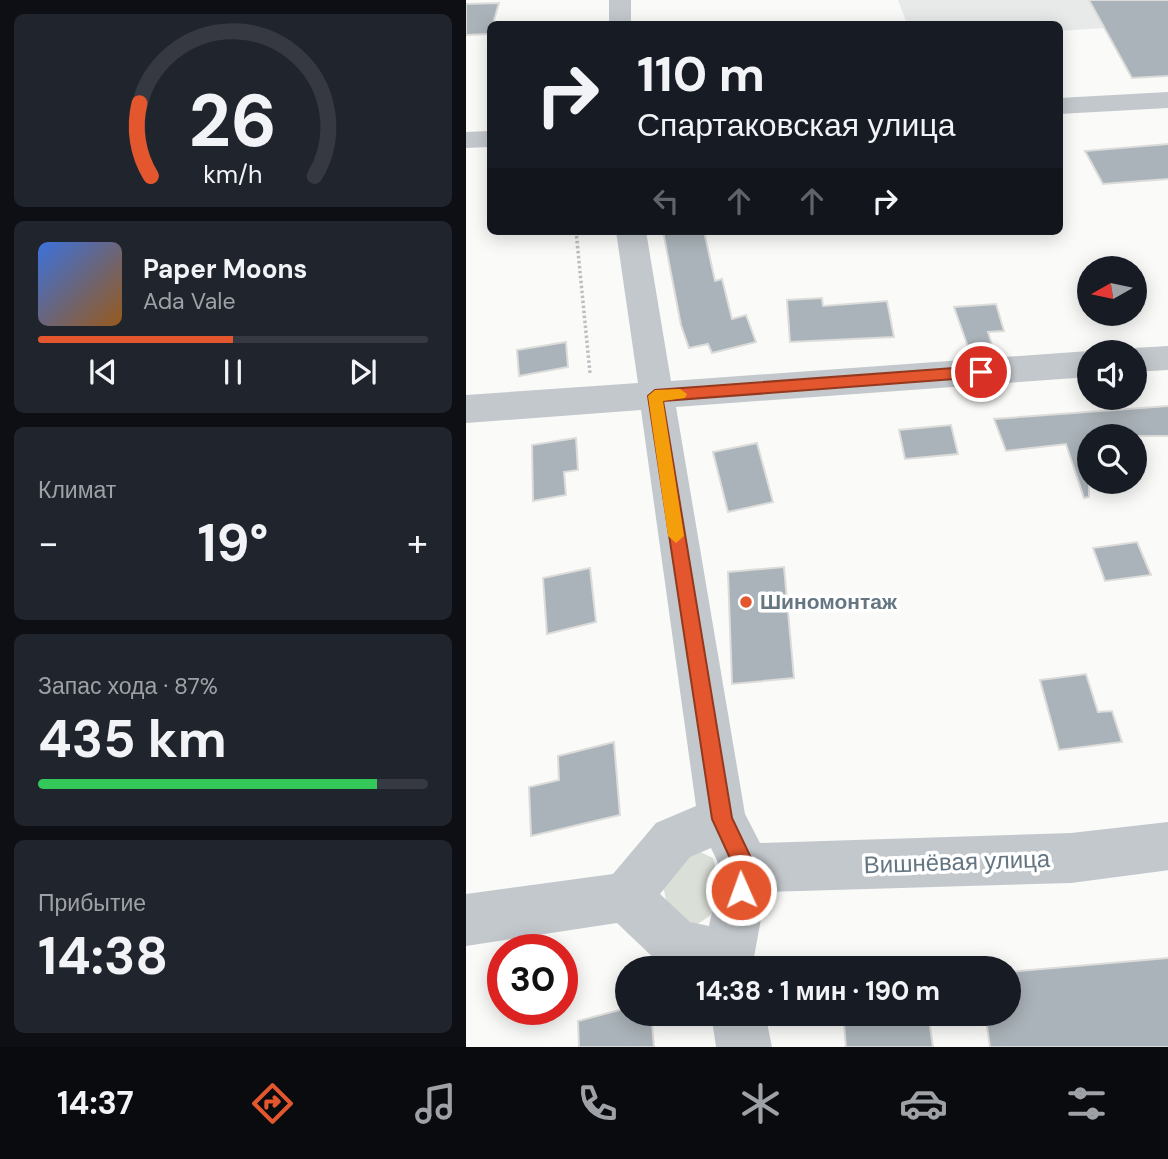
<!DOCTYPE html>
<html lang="ru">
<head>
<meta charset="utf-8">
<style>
	body { margin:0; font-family:"DM Sans",sans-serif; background:#20242c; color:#f1f3f6; height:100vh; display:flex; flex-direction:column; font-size:26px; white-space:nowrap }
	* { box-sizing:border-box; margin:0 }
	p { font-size:23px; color:#9ea1a6 }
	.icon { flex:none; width:38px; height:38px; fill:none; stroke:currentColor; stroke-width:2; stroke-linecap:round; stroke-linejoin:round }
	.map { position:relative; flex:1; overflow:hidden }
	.side { display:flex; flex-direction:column; gap:14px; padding:14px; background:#0d0f14; width:466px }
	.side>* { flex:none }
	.banner { position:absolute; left:21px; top:21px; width:576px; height:214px; border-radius:10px; box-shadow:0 4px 18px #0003; background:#171b24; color:#f1f3f6; overflow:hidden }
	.needle { width:46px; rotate:261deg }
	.tools { position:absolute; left:611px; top:256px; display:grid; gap:14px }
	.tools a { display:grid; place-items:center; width:70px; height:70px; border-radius:50%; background:#171b24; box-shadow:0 4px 18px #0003; font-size:35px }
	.speed { position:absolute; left:21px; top:934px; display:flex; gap:14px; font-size:35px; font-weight:700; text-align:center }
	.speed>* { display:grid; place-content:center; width:91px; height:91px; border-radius:50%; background:#171b24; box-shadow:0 4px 18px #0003; line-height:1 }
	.speed .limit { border:10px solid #d22; background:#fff; color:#111 }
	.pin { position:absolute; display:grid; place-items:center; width:60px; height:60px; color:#fff; margin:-30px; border:4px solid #fff; border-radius:50%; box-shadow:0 2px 7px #0007 }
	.me { position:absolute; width:77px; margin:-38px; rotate:358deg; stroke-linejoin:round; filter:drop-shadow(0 0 5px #0008) }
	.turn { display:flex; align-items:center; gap:24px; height:147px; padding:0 35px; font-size:32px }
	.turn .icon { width:91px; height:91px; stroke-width:2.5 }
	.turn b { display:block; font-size:49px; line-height:60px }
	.lanes { display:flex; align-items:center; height:66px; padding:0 35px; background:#0003; justify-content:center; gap:35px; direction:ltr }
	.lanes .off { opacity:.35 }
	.big { font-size:52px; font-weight:700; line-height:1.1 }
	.side .tile { flex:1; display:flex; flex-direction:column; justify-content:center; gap:10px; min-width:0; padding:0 24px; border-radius:10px; background:#20242c }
	.side .dial { align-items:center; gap:0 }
	.dial svg { height:182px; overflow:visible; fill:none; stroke:#363941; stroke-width:7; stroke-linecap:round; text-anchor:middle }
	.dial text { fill:#f1f3f6; stroke:none }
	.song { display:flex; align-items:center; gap:21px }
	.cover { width:84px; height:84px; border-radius:10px; background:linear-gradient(135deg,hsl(220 70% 55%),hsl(30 70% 35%)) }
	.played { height:7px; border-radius:4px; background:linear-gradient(90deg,#e4572e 50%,#363941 50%) }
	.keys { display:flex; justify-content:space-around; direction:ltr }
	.heat { display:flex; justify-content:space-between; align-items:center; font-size:38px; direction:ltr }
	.charge { height:10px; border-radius:5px; background:linear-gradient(90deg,#34c759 87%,#363941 0) }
	.trip { position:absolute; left:149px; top:956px; width:406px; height:70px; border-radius:35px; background:#171b24; box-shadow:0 4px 18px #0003; font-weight:700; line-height:70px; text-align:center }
	.dock { display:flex; height:112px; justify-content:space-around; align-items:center; background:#090b0e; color:#9ea1a6 }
	.dock .icon { width:49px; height:49px }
	.dock .active { color:#e4572e }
	.dock b { font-size:32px; color:#f1f3f6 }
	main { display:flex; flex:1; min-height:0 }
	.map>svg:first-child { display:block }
	.built { fill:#e8e9e9 }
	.green { fill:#dadfd7 }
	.building { fill:#aab3b9; stroke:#dcdcda; stroke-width:2 }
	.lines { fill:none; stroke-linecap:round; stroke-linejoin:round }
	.path { stroke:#bbbfc2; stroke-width:3.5; stroke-dasharray:2.5 2.5; stroke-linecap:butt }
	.minor { fill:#c3c8cc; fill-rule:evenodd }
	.route { fill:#e4572e; stroke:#94391e; stroke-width:2 }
	.slow { fill:#f59e0b }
	.poi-dot { fill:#e4572e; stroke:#fff; stroke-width:2.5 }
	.labels { text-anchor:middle; stroke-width:7; stroke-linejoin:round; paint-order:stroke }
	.poi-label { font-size:21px; font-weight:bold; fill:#657683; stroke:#fff; text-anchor:start }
	.near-street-label { font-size:24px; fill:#657683; stroke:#fff }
</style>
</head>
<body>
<main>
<section class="side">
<div class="tile dial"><svg viewBox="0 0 100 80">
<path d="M14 69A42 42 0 1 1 86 69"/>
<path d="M14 69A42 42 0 0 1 9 37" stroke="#e4572e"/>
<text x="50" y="56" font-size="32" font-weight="700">26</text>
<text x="50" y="72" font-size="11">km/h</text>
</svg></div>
<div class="tile">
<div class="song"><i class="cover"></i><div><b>Paper Moons</b><p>Ada Vale</p></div></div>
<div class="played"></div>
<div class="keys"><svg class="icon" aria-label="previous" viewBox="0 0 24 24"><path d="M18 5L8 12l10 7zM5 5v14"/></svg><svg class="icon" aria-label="pause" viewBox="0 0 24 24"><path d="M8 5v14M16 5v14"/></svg><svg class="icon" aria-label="next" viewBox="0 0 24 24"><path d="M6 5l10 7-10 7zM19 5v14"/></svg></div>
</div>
<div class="tile"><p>Климат</p>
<div class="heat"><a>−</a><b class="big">19°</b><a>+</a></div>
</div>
<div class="tile"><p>Запас хода · 87%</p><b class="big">435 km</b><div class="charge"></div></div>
<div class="tile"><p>Прибытие</p><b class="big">14:38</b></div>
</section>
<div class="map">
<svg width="703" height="1047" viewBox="0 0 703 1047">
	<rect width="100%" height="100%" fill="#fafaf8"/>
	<!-- built -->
	<polygon class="built" points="432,0 702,0 702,24 593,31 593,24 441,24"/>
	<!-- green -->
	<path class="green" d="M230,850L247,858C256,893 261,912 223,928L203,915L196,880Z"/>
	<!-- building -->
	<g class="building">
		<polygon points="623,0 703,0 703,76 666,78"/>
		<polygon points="33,3 24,34 0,35 0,4"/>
		<polygon points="703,144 703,179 637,184 619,151"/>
		<polygon points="197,231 238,231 249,281 256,279 266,319 280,315 290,342 246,353 242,344 223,348 215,325"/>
		<polygon points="356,298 357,306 421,301 428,337 324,342 321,300"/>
		<polygon points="530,304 538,331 522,332 526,345 502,347 488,307"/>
		<polygon points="100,342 102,367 53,376 51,350"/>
		<polygon points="703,406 703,436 623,436 623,497 618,498 600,444 540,451 528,419"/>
		<polygon points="485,425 492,454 439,459 433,430"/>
		<polygon points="110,438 112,470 98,472 100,495 67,501 66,445"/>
		<polygon points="291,443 307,502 262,512 247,452"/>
		<polygon points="671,542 685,575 639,581 627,548"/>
		<polygon points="318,567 328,678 266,684 262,572"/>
		<polygon points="124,568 130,622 81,634 77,578"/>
		<polygon points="620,674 632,712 646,711 656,742 593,750 574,680"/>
		<polygon points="148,742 154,815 65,836 63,787 93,780 92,756"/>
		<polygon points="703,958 703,1047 524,1047 519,1013 542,1013 542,972"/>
		<polygon points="161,1008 161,1013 185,1013 188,1047 113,1047 112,1021"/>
		<polygon points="377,1013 462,1013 467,1047 380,1047"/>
	</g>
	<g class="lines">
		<!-- path -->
		<polyline class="path" points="110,231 124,373"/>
		<!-- minor -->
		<g class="minor">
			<rect x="143" y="0" width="22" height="24"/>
			<polygon points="703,92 703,108 593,114 593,98"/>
			<polygon points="24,131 24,147 0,148 0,132"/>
			<path d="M150,231H180L205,381L623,351L624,352L623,377L210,407L279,814L294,843L605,833L703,822V870L605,883L300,892L288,957L290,968H203L193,963L151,923L0,946V894L147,874L190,823L230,806L175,410L0,423V395L172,383ZM245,848L255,869L243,926L224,922L194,894L224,857Z"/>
			<polygon points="703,346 703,370 668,372 668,352 656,352 668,348"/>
			<polygon points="245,1013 299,1013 306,1047 250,1047"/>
		</g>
	</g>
	<!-- route -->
	<polygon class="route" points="515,366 522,372 515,377 197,401 266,818 290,868 283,898 275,901 268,898 265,890 269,869 246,819 182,396 189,390"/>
	<!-- slow -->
	<polygon class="slow" points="214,389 221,394 219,398 197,401 218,536 210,543 202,536 182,396 189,390"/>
	<!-- markers -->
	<circle class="poi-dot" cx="280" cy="602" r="7"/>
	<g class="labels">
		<!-- poi labels -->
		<g class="poi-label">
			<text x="294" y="609">Шиномонтаж</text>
		</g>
		<!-- near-street labels -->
		<g class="near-street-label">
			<text transform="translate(491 862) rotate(-2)" y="8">Вишнёвая улица</text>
		</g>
	</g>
</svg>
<div class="tools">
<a><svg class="needle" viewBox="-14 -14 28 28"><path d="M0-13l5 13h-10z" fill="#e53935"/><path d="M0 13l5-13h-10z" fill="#9ea1a6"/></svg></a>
<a><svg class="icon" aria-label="sound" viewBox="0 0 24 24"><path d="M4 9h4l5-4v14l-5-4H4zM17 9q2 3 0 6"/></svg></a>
<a><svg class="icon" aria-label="search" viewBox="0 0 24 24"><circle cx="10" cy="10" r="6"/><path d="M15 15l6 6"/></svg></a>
</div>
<div class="speed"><div class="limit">30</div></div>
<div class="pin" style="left:515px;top:372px;background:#d93025"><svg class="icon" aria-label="arrive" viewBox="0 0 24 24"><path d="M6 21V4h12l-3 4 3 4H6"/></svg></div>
<svg class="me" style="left:275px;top:890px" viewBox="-20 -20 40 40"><circle r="17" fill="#e4572e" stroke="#fff" stroke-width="3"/><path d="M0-11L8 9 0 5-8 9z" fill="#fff"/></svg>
<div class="trip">14:38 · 1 мин · 190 m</div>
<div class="banner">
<div class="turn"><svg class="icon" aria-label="right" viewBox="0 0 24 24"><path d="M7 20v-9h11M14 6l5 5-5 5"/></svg><div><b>110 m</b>Спартаковская улица</div></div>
<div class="lanes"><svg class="icon off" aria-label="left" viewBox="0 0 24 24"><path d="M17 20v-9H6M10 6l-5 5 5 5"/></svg><svg class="icon off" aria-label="ahead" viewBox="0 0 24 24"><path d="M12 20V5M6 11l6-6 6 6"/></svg><svg class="icon off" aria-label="ahead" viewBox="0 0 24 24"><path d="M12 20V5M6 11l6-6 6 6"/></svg><svg class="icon" aria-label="right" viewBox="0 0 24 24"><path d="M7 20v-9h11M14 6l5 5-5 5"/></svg></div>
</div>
</div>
</main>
<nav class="dock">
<b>14:37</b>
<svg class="icon active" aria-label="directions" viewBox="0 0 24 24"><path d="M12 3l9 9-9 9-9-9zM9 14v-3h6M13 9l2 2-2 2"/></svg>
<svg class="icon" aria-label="music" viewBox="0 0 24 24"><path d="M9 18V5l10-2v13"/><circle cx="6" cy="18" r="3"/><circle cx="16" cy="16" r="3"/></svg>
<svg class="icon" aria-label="phone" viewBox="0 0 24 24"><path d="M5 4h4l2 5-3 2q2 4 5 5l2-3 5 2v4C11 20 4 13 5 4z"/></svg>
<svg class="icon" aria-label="climate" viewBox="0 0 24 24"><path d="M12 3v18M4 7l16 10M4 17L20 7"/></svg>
<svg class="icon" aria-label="car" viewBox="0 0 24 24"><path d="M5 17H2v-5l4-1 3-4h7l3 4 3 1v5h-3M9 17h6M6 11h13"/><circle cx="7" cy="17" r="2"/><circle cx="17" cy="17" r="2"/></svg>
<svg class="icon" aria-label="filters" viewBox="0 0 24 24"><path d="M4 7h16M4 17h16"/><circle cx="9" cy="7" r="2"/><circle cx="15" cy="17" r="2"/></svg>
</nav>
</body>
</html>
